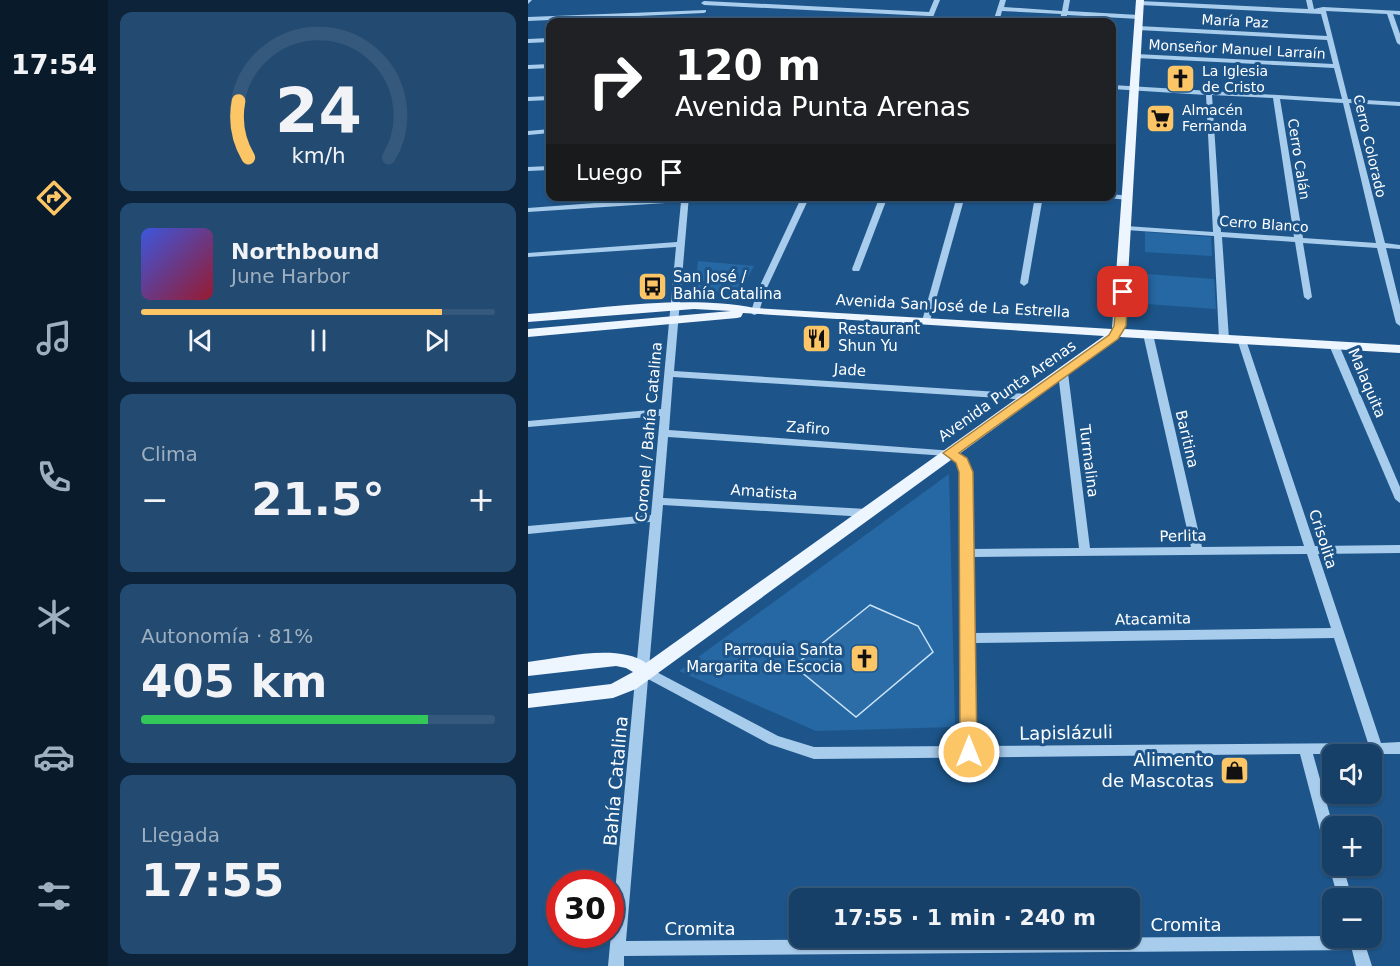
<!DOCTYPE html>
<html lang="es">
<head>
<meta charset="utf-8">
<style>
	body { margin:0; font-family:"DejaVu Sans",sans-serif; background:#234b71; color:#f1f3f6; height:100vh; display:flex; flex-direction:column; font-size:22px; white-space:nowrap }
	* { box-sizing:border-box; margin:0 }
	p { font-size:20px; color:#9eafc0 }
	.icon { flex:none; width:33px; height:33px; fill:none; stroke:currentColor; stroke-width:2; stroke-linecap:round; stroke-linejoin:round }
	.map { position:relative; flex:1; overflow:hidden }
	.drawer { display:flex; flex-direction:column; gap:12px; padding:12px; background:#0c2339; width:420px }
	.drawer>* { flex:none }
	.banner { position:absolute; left:18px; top:18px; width:570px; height:183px; border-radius:12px; box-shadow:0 2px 4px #0004,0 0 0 2px #35597c; background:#202124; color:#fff; overflow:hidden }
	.controls { position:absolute; left:794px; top:744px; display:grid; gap:12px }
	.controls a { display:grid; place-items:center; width:60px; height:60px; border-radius:12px; background:#164068; box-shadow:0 2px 4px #0004,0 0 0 2px #35597c; font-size:30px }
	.speed { position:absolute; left:18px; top:870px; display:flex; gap:12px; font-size:30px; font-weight:700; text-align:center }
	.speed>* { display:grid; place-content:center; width:78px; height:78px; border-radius:50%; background:#164068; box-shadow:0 2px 4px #0004,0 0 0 2px #35597c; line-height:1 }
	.speed .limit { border:9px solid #d22; background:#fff; color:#111 }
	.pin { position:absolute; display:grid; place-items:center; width:51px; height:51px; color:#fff; margin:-26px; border-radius:12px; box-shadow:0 3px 9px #0006 }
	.me { position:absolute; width:66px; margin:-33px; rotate:0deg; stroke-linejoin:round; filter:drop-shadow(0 0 4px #0008) }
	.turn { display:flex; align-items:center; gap:21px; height:126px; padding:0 30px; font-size:27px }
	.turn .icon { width:78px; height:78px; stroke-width:2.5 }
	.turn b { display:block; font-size:42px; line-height:51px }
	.then { display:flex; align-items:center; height:57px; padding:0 30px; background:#0003; gap:12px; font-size:22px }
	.big { font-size:45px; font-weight:700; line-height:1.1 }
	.drawer .widget { flex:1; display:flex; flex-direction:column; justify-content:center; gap:9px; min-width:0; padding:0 21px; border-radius:12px; background:#234b71 }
	.drawer .dial { align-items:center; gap:0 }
	.dial svg { height:156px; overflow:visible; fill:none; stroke:#35597c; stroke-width:7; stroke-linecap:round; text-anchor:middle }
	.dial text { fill:#f1f3f6; stroke:none }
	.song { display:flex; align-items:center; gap:18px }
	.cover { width:72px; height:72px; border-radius:9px; background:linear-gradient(135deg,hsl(230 70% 55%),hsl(350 70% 35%)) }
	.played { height:6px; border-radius:3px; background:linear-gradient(90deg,#fcc566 85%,#35597c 85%) }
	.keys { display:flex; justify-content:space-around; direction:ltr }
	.heat { display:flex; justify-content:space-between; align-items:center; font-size:33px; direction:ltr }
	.charge { height:9px; border-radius:4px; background:linear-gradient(90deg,#34c759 81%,#35597c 0) }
	.trip { position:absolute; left:261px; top:888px; width:351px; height:60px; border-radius:12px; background:#164068; box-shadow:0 2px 4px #0004,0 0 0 2px #35597c; font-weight:700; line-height:60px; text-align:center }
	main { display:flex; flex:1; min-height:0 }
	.tab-bar { display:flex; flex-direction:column; width:108px; justify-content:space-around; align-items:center; background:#091a2a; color:#9eafc0 }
	.tab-bar .icon { width:42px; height:42px }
	.tab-bar .current { color:#fcc566 }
	.tab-bar b { font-size:27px; color:#f1f3f6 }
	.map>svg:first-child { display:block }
	.green { fill:#2668a3 }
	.building { fill:#2c6da8; stroke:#cde4f9; stroke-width:1.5 }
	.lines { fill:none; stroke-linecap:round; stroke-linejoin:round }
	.minor { fill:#a8ccec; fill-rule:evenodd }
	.major { fill:#edf5ff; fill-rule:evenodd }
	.route { fill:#fcc566; stroke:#a48042; stroke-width:1.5 }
	.labels { text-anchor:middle; stroke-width:6; stroke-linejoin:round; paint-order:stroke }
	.far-street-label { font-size:14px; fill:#fff; stroke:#1d558a }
	.far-poi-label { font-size:14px; fill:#fff; stroke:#1d558a; text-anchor:start }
	.poi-label { font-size:15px; fill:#fff; stroke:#1d558a; text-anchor:start }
	.street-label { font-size:15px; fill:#fff; stroke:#1d558a }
	.near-street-label { font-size:18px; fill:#fff; stroke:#1d558a }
	.near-poi-label { font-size:18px; fill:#fff; stroke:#1d558a; text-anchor:end }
</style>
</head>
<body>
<main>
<nav class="tab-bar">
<b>17:54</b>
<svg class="icon current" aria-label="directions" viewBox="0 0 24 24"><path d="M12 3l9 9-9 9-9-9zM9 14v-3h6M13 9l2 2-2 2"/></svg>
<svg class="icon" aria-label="music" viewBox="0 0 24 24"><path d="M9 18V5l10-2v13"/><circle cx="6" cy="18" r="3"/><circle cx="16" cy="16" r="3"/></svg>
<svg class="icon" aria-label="phone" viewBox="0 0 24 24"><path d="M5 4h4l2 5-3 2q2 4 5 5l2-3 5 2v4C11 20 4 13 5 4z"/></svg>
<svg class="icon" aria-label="climate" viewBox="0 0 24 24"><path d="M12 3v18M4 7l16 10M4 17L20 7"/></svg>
<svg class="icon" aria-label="car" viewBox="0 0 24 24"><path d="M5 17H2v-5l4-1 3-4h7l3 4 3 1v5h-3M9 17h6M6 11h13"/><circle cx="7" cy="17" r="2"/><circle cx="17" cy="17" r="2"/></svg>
<svg class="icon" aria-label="filters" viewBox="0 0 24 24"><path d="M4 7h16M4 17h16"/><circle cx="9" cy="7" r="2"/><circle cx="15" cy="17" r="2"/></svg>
</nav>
<section class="drawer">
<div class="widget dial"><svg viewBox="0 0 100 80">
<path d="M14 69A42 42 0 1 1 86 69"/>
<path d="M14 69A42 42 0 0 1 9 40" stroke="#fcc566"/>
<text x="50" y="56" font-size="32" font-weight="700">24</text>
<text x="50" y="72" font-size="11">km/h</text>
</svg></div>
<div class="widget">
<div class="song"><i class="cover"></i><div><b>Northbound</b><p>June Harbor</p></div></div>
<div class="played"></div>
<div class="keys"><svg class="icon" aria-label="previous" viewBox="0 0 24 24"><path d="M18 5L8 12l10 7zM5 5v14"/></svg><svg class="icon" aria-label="pause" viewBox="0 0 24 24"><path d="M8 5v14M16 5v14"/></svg><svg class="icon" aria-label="next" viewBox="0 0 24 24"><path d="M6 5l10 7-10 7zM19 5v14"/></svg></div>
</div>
<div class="widget"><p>Clima</p>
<div class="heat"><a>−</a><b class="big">21.5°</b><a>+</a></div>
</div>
<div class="widget"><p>Autonomía · 81%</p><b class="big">405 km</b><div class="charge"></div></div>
<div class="widget"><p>Llegada</p><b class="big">17:55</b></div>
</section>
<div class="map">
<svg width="872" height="966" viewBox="0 0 872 966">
	<rect width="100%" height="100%" fill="#1d558a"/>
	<!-- green -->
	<g class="green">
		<polygon points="617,232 683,237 684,256 617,252"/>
		<polygon points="170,261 226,266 211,293 167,290"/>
		<polygon points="619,274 686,279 688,309 619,304"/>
		<polygon points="421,474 427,727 288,731 151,671"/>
	</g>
	<!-- building -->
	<polygon class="building" points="342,605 390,626 405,652 328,717 266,666"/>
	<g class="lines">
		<!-- minor -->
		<g class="minor">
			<polygon points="0,0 4,0 0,4"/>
			<polygon points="406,0 412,0 403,22 397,22 400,16 176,5 173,3 176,1 401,12"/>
			<polygon points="472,0 478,0 476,7 534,11 536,0 542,0 540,11 611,15 614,17 611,19 539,15 538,22 532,22 533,14 474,11 471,22 465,22"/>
			<path d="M778,0H784L786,9L795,7L872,11V15L865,14L872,34V45L869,43L859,14L798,11L820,99L872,102V106L821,103L857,243L872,245V249L858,248L872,305V326L868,323L849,248L775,243L784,297L780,300L776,297L767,242L694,237L701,339L696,342L691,339L686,236L598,230L594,228L598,226L685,232L678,95L584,89V85L814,99L806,68L608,58L605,56L608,54L805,64L799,40L610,30L607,28L610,26L799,36L793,14L612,5L609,3L612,1L780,9ZM684,95L745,98L766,237L693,232ZM752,99L815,103L848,243L775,238Z"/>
			<polygon points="178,10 178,12 176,13 0,21 0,17"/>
			<polygon points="22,38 22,42 0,43 0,39"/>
			<polygon points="22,64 22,68 0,69 0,65"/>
			<polygon points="22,96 22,100 0,101 0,97"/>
			<polygon points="22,129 22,133 0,135 0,131"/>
			<polygon points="22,166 22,170 0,171 0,167"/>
			<polygon points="584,194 600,196 604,198 600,200 580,198 580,196 584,196"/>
			<path d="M161,196L146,371L501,394L506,397L501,400L145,377L141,430L426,451L438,459L443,472L444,549L551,548L530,373L535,370L540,373L562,548L663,547L615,334L620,331L625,334L674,547L776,546L709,339L714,336L717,337L787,546L872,545V553L790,554L853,743L872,742V754H785L805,826L804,855L799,854L797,849L772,754L286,759L241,744L120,679L98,941L804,936V938H835L844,966H828L824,950L96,956V966H80L122,522L0,534V526L123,515L132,416L0,427V421L133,409L148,247L0,257V253L149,242L153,202L0,212V208ZM140,437L420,456L430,463L433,472L434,746L286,747L250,736L121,668L135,505L339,517L344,513L339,509L135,498ZM779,554L803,628L446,633L445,557ZM806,638L840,743L447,746L446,643Z"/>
			<polygon points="274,196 282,196 237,292 231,312 227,315 224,314 223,312 229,292"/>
			<polygon points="352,196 360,196 332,269 331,271 325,271 324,269"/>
			<polygon points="429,196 437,196 402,321 398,324 395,323 394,321"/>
			<polygon points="507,196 515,196 500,283 496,286 492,283"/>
			<polygon points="806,342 811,345 872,487 872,503 867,499 801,345"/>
			<polygon points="803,861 804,866 815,866 824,898 810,898 801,866"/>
		</g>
		<!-- major -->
		<path class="major" d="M608,0H616L597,329L872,345V353L592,337L108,689L85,698L0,708V694L83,684L105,672L98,668L88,666L0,676V662C34,658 89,643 118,663L576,336L215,313L213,317L209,318L0,337V329L203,311L166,309L0,322V314C72,309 156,294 227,308L584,329Z"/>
	</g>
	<!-- route -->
	<polygon class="route" points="595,289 600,292 598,326 590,339 431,453 439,458 445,472 449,752 447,757 441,760 435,757 432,752 431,472 428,463 415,453 581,335 586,326 589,292"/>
	<!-- icons -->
	<defs>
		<symbol id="church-square" viewBox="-11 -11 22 22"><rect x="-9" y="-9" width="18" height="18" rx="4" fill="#fcc566" stroke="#1d558a"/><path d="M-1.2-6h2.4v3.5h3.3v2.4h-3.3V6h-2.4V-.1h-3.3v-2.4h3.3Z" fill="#111"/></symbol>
		<symbol id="supermarket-square" viewBox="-11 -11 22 22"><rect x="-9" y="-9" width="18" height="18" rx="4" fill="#fcc566" stroke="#1d558a"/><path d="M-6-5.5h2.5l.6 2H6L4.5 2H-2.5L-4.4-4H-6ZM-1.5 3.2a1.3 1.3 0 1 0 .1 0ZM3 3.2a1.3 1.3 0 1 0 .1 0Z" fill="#111"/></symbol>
		<symbol id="bus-square" viewBox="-11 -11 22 22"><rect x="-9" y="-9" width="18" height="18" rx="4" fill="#fcc566" stroke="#1d558a"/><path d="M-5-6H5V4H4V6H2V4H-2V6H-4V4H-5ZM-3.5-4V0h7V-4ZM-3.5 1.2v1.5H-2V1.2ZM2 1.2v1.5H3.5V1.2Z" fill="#111"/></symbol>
		<symbol id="restaurant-square" viewBox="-11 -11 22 22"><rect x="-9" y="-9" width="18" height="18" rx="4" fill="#fcc566" stroke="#1d558a"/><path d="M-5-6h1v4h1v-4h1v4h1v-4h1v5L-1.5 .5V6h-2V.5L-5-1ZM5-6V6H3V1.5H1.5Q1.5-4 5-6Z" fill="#111"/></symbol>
		<symbol id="shop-square" viewBox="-11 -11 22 22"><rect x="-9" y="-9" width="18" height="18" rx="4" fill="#fcc566" stroke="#1d558a"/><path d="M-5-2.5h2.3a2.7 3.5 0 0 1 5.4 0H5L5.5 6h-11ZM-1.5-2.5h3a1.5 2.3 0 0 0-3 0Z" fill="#111"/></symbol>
	</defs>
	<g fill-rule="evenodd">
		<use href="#church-square" x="636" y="62" width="33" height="33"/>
		<use href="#supermarket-square" x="616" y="102" width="33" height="33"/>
		<use href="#bus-square" x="108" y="270" width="33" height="33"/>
		<use href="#restaurant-square" x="272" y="322" width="33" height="33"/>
		<use href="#church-square" x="320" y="642" width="33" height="33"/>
		<use href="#shop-square" x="690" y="754" width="33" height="33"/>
	</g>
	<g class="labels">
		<!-- far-street labels -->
		<g class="far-street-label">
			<text transform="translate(707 21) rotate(3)" y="5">María Paz</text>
			<text transform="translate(709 49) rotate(3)" y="5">Monseñor Manuel Larraín</text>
			<text transform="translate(842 146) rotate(77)" y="5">Cerro Colorado</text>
			<text transform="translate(771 159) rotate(81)" y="5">Cerro Calán</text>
			<text transform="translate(736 224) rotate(4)" y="5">Cerro Blanco</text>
		</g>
		<!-- far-poi labels -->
		<g class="far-poi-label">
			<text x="674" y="76">La Iglesia<tspan x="674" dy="16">de Cristo</tspan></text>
			<text x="654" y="115">Almacén<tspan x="654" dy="16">Fernanda</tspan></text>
		</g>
		<!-- poi labels -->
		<g class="poi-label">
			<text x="145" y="282">San José /<tspan x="145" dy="17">Bahía Catalina</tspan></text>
			<text x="310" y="334">Restaurant<tspan x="310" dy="17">Shun Yu</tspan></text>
			<text x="315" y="655" text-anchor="end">Parroquia Santa<tspan x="315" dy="17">Margarita de Escocia</tspan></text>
		</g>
		<!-- street labels -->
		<g class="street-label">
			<text transform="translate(425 306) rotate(3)" y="5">Avenida San José de La Estrella</text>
			<text transform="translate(322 370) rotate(4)" y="5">Jade</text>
			<text transform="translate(839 383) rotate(67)" y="5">Malaquita</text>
			<text transform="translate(479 391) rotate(-35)" y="5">Avenida Punta Arenas</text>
			<text transform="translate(280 428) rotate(4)" y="5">Zafiro</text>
			<text transform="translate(121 432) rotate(-85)" y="5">Coronel / Bahía Catalina</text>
			<text transform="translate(659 439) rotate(77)" y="5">Baritina</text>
			<text transform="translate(561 461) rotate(83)" y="5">Turmalina</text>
			<text transform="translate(236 492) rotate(4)" y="5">Amatista</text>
			<text transform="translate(655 536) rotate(-1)" y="5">Perlita</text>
			<text transform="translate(795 539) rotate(72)" y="5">Crisolita</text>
			<text transform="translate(625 619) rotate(-1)" y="5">Atacamita</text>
		</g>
		<!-- near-street labels -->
		<g class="near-street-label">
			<text transform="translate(538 733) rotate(-1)" y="6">Lapislázuli</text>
			<text transform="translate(88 781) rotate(-85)" y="6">Bahía Catalina</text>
			<text x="658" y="931">Cromita</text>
			<text x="172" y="935">Cromita</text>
		</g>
		<!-- near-poi labels -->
		<g class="near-poi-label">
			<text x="686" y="766">Alimento<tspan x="686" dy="21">de Mascotas</tspan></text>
		</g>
	</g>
</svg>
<div class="controls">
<a><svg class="icon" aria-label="sound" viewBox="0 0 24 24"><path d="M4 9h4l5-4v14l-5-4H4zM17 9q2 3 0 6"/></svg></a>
<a>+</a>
<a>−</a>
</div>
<div class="speed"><div class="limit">30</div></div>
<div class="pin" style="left:595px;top:292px;background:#d93025"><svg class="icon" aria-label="arrive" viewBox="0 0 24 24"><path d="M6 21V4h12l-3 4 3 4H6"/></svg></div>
<svg class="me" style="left:441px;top:752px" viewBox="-20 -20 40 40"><circle r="17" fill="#fcc566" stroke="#fff" stroke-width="3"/><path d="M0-11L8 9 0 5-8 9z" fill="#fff"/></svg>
<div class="trip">17:55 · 1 min · 240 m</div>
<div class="banner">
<div class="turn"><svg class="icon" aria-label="right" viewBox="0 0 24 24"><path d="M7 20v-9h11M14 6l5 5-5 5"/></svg><div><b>120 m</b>Avenida Punta Arenas</div></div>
<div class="then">Luego<svg class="icon" aria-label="arrive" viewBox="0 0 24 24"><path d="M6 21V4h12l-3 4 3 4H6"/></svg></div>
</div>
</div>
</main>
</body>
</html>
